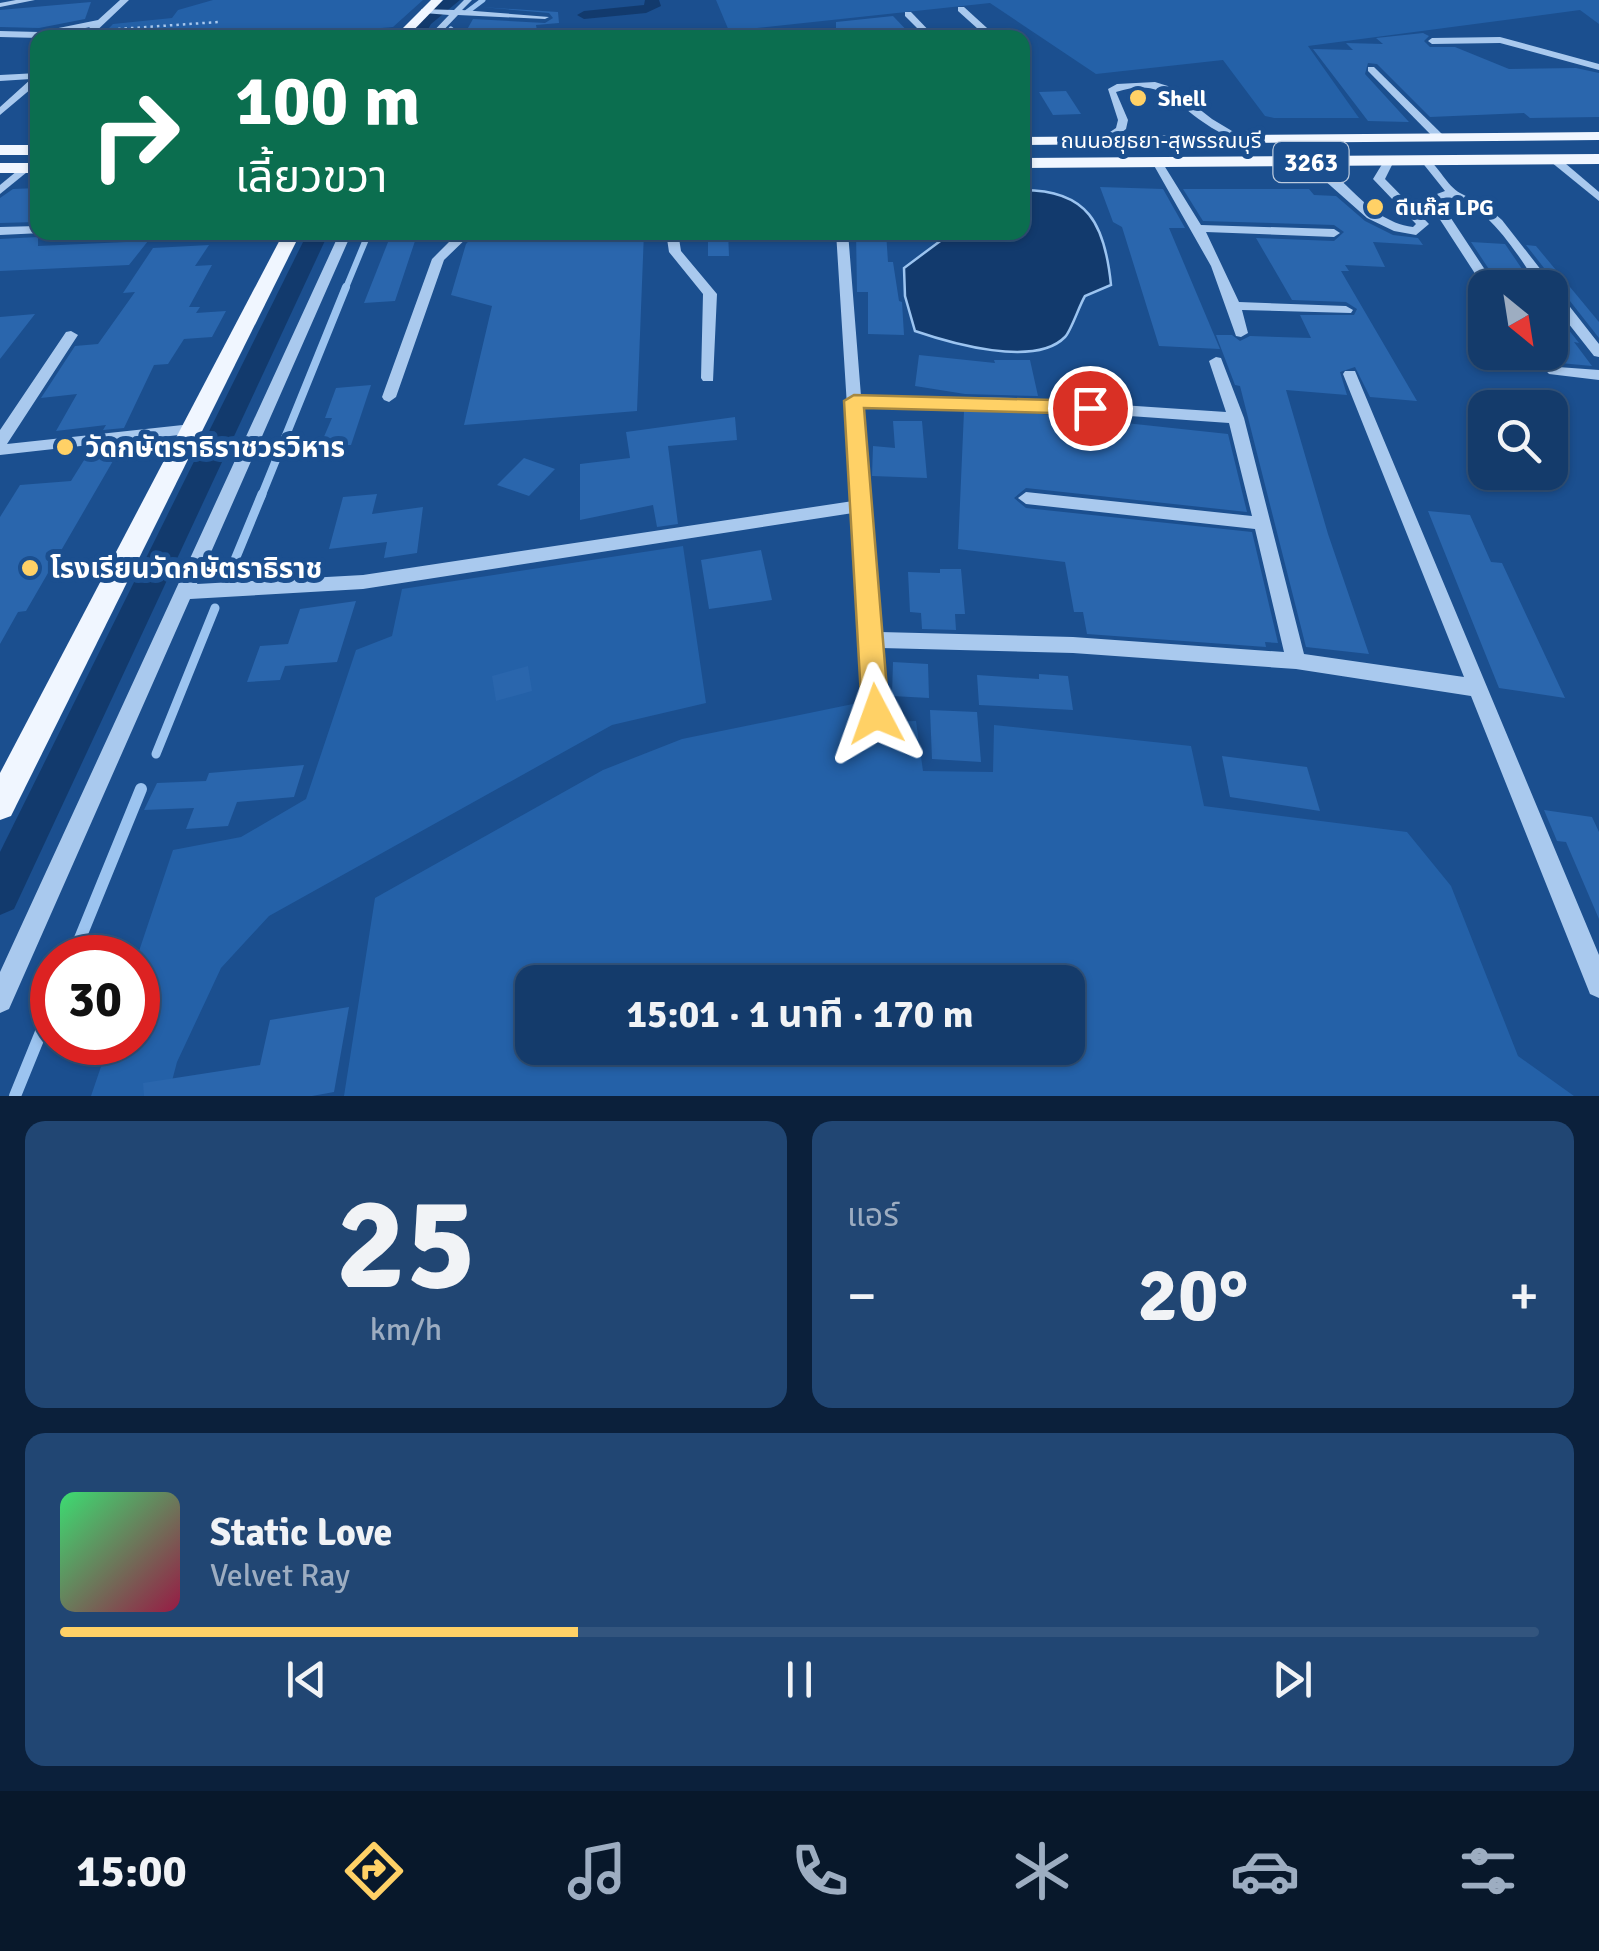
<!DOCTYPE html>
<html lang="th">
<head>
<meta charset="utf-8">
<style>
	body { margin:0; font-family:Signika,"Noto Sans Thai",sans-serif; background:#214673; color:#f1f3f6; height:100vh; display:flex; flex-direction:column; font-size:38px; white-space:nowrap }
	* { box-sizing:border-box; margin:0 }
	p { font-size:32px; color:#9dadc1 }
	.icon { flex:none; width:55px; height:55px; fill:none; stroke:currentColor; stroke-width:2; stroke-linecap:round; stroke-linejoin:round }
	.map { position:relative; height:1096px; overflow:hidden }
	.drawer { display:flex; flex-direction:column; gap:25px; padding:25px; background:#0b203b; flex:1 }
	.drawer>* { flex:none }
	.top-card { position:absolute; left:30px; top:30px; width:1000px; height:210px; border-radius:20px; box-shadow:0 2px 8px #0004,0 0 0 2px #33557e; background:#0b6e4f; color:#fff; overflow:hidden }
	.needle { width:65px; rotate:150deg }
	.controls { position:absolute; left:1468px; top:270px; display:grid; gap:20px }
	.controls a { display:grid; place-items:center; width:100px; height:100px; border-radius:20px; background:#143b6b; box-shadow:0 2px 8px #0004,0 0 0 2px #33557e; font-size:50px }
	.speed { position:absolute; left:30px; top:935px; display:flex; gap:20px; font-size:50px; font-weight:700; text-align:center }
	.speed>* { display:grid; place-content:center; width:130px; height:130px; border-radius:50%; background:#143b6b; box-shadow:0 2px 8px #0004,0 0 0 2px #33557e; line-height:1 }
	.speed .limit { border:15px solid #d22; background:#fff; color:#111 }
	.pin { position:absolute; display:grid; place-items:center; width:85px; height:85px; color:#fff; margin:-42px; border:5px solid #fff; border-radius:50%; box-shadow:0 2px 10px #0007 }
	.me { position:absolute; width:110px; margin:-55px; rotate:356deg; stroke-linejoin:round; filter:drop-shadow(0 0 8px #0008) }
	.turn { display:flex; align-items:center; gap:35px; height:210px; padding:0 40px; font-size:45px }
	.turn .icon { width:130px; height:130px; stroke-width:2.5 }
	.turn b { display:block; font-size:70px; line-height:85px }
	.big { font-size:75px; font-weight:700; line-height:1.1 }
	.drawer .tile { flex:1; display:flex; flex-direction:column; justify-content:center; gap:15px; min-width:0; padding:0 35px; border-radius:20px; background:#214673 }
	.drawer .dial { align-items:center; gap:0 }
	.dial b { font-size:130px; line-height:1 }
	.song { display:flex; align-items:center; gap:30px }
	.cover { width:120px; height:120px; border-radius:15px; background:linear-gradient(135deg,hsl(140 70% 55%),hsl(340 70% 35%)) }
	.played { height:10px; border-radius:5px; background:linear-gradient(90deg,#ffd166 35%,#33557e 35%) }
	.keys { display:flex; justify-content:space-around; direction:ltr }
	.heat { display:flex; justify-content:space-between; align-items:center; font-size:55px; direction:ltr }
	.drawer .tiles { flex:1; display:grid; gap:25px; grid-template-columns:1fr 1fr }
	.tile:last-child { grid-column:span 2 }
	.trip { position:absolute; left:515px; top:965px; width:570px; height:100px; border-radius:20px; background:#143b6b; box-shadow:0 2px 8px #0004,0 0 0 2px #33557e; font-weight:700; line-height:100px; text-align:center }
	.menu { display:flex; height:160px; justify-content:space-around; align-items:center; background:#08182b; color:#9dadc1 }
	.menu .icon { width:70px; height:70px }
	.menu .selected { color:#ffd166 }
	.menu b { font-size:45px; color:#f1f3f6 }
	.map>svg:first-child { display:block }
	.green { fill:#2461a8; fill-rule:evenodd }
	.water { fill:#123a6d; stroke:#9cc4f0; stroke-width:2.5 }
	.lines { fill:none; stroke-linecap:round; stroke-linejoin:round }
	.stream-far4 { stroke:#9cc4f0; stroke-width:5 }
	.stream-far3 { stroke:#9cc4f0; stroke-width:6 }
	.stream-far2 { stroke:#9cc4f0; stroke-width:8 }
	.stream-far1 { stroke:#9cc4f0; stroke-width:9 }
	.stream { stroke:#9cc4f0; stroke-width:12 }
	.canal { fill:#123a6d; fill-rule:evenodd }
	.building { fill:#2a66ad }
	.path { stroke:#a9c9ee; stroke-width:2.5; stroke-dasharray:2.5 4; stroke-linecap:butt }
	.minor { fill:#a9c9ee; fill-rule:evenodd }
	.major { fill:#f0f6ff; fill-rule:evenodd }
	.route { fill:#ffd166; stroke:#a68842; stroke-width:2.5 }
	.poi-dot { fill:#ffd166; stroke:#1b4f8f; stroke-width:4 }
	.labels { text-anchor:middle; stroke-width:10; stroke-linejoin:round; paint-order:stroke }
	.far-poi-label { font-size:22px; font-weight:bold; fill:#fff; stroke:#1b4f8f; text-anchor:start }
	.far-street-label { font-size:22px; fill:#fff; stroke:#1b4f8f }
	.shield { fill:#1b4f8f; stroke:#bbcadd; stroke-width:2.5 }
	.shield-label { font-size:25px; font-weight:bold; fill:#fff }
	.poi-label { font-size:28px; font-weight:bold; fill:#fff; stroke:#1b4f8f; text-anchor:start }
</style>
</head>
<body>
<div class="map">
<svg width="1599" height="1096" viewBox="0 0 1599 1096">
	<rect width="100%" height="100%" fill="#1b4f8f"/>
	<!-- green -->
	<g class="green">
		<polygon points="213,0 423,0 393,27 267,38 100,37 113,24 172,18 178,10"/>
		<polygon points="716,0 1599,0 1599,24 1580,10 1308,46 1359,118 1274,118 1265,116 1223,60 1096,74 990,3 729,31"/>
		<polygon points="683,546 706,703 612,725 269,916 221,968 177,1062 168,1096 91,1096 109,1043 138,1042 137,957 173,850 241,837 306,799 356,650 392,636 402,589"/>
		<path d="M853,704L856,723L916,721L923,771L993,772L994,725L1191,746L1204,806L1407,832L1451,886L1518,1056L1574,1096H344L375,898L603,770L682,739ZM532,982H1068V1048H532Z"/>
	</g>
	<!-- water -->
	<path class="water" d="M1023,190C1088,190 1105,224 1111,285L1085,296C1079,306 1071,331 1065,337C1035,368 950,343 915,331L905,296L904,268L951,233L1022,232Z"/>
	<g class="lines">
		<!-- stream-far4 -->
		<g class="stream-far4">
			<polyline points="467,12 483,0"/>
			<polyline points="445,38 451,29"/>
		</g>
		<!-- stream-far3 -->
		<polyline class="stream-far3" points="345,290 369,232"/>
		<!-- stream-far2 -->
		<polyline class="stream-far2" points="261,497 346,287"/>
		<!-- stream-far1 -->
		<g class="stream-far1">
			<polyline points="227,579 262,494"/>
			<polyline points="156,754 215,608"/>
		</g>
		<!-- stream -->
		<g class="stream">
			<polyline points="72,958 141,789"/>
			<polyline points="15,1096 52,1005"/>
		</g>
		<!-- canal -->
		<g class="canal">
			<polygon points="444,0 460,0 431,24 423,38 408,38 421,18"/>
			<polygon points="645,0 659,0 661,6 646,13 584,19 577,15 584,11 644,5"/>
			<polygon points="308,232 329,232 14,909 0,915 0,852"/>
		</g>
	</g>
	<!-- building -->
	<g class="building">
		<polygon points="91,2 85,19 39,28 0,27 0,10"/>
		<polygon points="481,7 558,12 559,23 536,25 538,36 507,38 506,29 464,35 473,19 545,23 553,18 549,13"/>
		<polygon points="893,16 914,38 836,38 836,22"/>
		<polygon points="1423,33 1429,36 1424,41 1430,47 1455,47 1509,69 1576,68 1599,73 1599,117 1530,118 1524,113 1430,117 1377,64 1368,63 1365,74 1409,122 1368,121 1313,49 1353,50 1346,43 1383,44 1376,38"/>
		<polygon points="1066,91 1081,114 1053,115 1039,92"/>
		<polygon points="1100,187 1163,189 1185,228 1169,228 1220,349 1159,346 1122,227 1113,222"/>
		<polygon points="38,188 38,222 0,223 0,198 13,189"/>
		<polygon points="1183,189 1309,189 1314,195 1336,196 1365,221 1393,235 1418,238 1423,245 1373,242 1385,267 1345,265 1349,271 1341,271 1417,401 1370,397 1355,367 1340,372 1347,395 1286,390 1328,534 1369,654 1306,647 1240,386 1235,385 1216,335 1232,335 1240,341 1250,336 1311,338 1300,315 1354,315 1357,309 1346,302 1292,300 1256,238 1334,241 1344,232 1334,225 1203,221"/>
		<polygon points="392,232 418,232 395,301 364,303"/>
		<polygon points="477,232 644,232 637,411 464,425 492,306 451,295 466,244"/>
		<polygon points="708,232 728,232 729,256 708,256"/>
		<polygon points="856,232 886,232 888,262 893,262 899,301 902,302 904,335 868,334 868,292 857,292"/>
		<polygon points="38,237 38,246 148,241 129,265 0,271 0,239"/>
		<polygon points="1471,242 1505,244 1535,288 1500,286"/>
		<polygon points="209,245 195,266 212,265 189,307 200,307 196,313 226,311 212,337 184,339 168,364 154,365 124,428 103,430 106,425 56,431 77,394 41,398 75,346 98,344 135,292 123,293 153,248"/>
		<polygon points="1526,245 1536,246 1599,322 1599,338"/>
		<polygon points="1550,306 1579,343 1574,342 1592,366 1560,363 1550,353"/>
		<polygon points="35,314 0,359 0,317"/>
		<polygon points="919,355 995,363 994,360 1030,360 1038,396 965,394 915,386"/>
		<polygon points="371,385 351,445 320,446 332,418 325,418 336,388"/>
		<polygon points="964,411 1042,414 1228,434 1247,512 1026,488 1014,498 1026,508 1252,532 1278,643 1265,642 1266,647 1087,634 1083,612 1074,612 1065,562 958,549"/>
		<polygon points="735,417 737,440 668,446 678,524 657,527 653,505 580,520 580,464 630,458 626,432"/>
		<polygon points="893,421 922,421 927,478 872,476 873,446 895,448"/>
		<polygon points="115,446 111,454 117,454 26,611 18,612 0,644 0,517 20,485 71,481 91,449"/>
		<polygon points="524,458 555,469 529,496 497,485"/>
		<polygon points="377,494 372,514 423,507 417,553 384,558 387,542 329,549 343,497"/>
		<polygon points="1428,511 1470,515 1491,562 1502,563 1565,698 1499,688"/>
		<polygon points="761,550 772,600 709,609 701,560"/>
		<polygon points="940,569 961,569 965,614 955,614 956,630 922,629 921,613 910,612 908,572 940,573"/>
		<polygon points="356,601 337,662 285,666 280,680 247,682 260,646 288,644 300,609"/>
		<polygon points="893,662 928,664 929,698 892,696"/>
		<polygon points="528,666 532,691 496,701 492,676"/>
		<polygon points="1039,674 1068,676 1073,710 979,705 977,675 1039,679"/>
		<polygon points="930,710 977,712 981,762 932,759"/>
		<polygon points="1222,756 1307,767 1320,811 1230,797"/>
		<polygon points="304,765 294,797 237,802 228,826 186,829 194,808 144,810 157,783 206,781 209,773"/>
		<polygon points="1544,810 1592,817 1599,832 1599,919 1566,842 1557,841"/>
		<polygon points="349,1007 334,1092 312,1096 144,1096 143,1083 260,1065 270,1020"/>
	</g>
	<g class="lines">
		<!-- path -->
		<polyline class="path" points="118,29 218,22"/>
		<!-- minor -->
		<g class="minor">
			<polygon points="16,0 35,0 0,7 0,3"/>
			<polygon points="120,0 129,0 89,38 79,38 90,27 39,38 0,37 0,31 39,32 98,20"/>
			<polygon points="464,0 472,0 462,10 549,17 545,19 458,15 436,38 427,38 449,15 424,13 421,9 454,10"/>
			<polygon points="958,7 964,7 998,38 988,38 958,11"/>
			<polygon points="905,12 911,12 936,38 927,38 905,16"/>
			<polygon points="731,32 734,37 700,38 704,35"/>
			<polygon points="1500,37 1599,64 1599,70 1500,43 1432,44 1428,41 1432,38"/>
			<polygon points="1368,67 1374,67 1444,136 1444,140 1436,140 1368,71"/>
			<polygon points="38,73 38,83 0,115 0,107 31,79 0,81 0,75"/>
			<path d="M1155,82L1171,87L1212,119L1247,140L1238,142C1227,136 1214,130 1203,122C1170,99 1161,78 1116,92L1128,120L1126,129L1109,142H1101V138L1116,128L1118,120L1108,89L1117,84Z"/>
			<path d="M1426,158C1439,166 1447,186 1460,193C1476,201 1488,207 1502,220L1599,344V357L1594,356L1550,300V288H1540C1520,259 1480,188 1439,200L1497,288L1485,289L1426,198L1445,191L1421,161Z"/>
			<polygon points="1551,158 1559,158 1599,192 1599,201 1551,162"/>
			<polygon points="1157,159 1162,162 1201,225 1334,229 1340,233 1334,237 1206,232 1239,302 1346,306 1353,310 1351,313 1242,310 1248,333 1241,337 1236,336 1211,266 1152,162"/>
			<path d="M1306,160C1337,160 1363,221 1413,227L1416,224L1373,179L1384,161H1392L1393,163L1385,179L1429,224L1416,235L1394,231L1367,218L1306,164Z"/>
			<polygon points="23,166 32,168 0,194 0,185"/>
			<polygon points="38,226 38,232 42,233 0,235 0,227"/>
			<path d="M340,232H352L197,584L363,575L853,501L836,232H848L861,396L1016,398L1226,412L1209,361L1216,357L1221,358L1244,418L1304,654L1464,677L1343,374L1345,371H1355L1599,955V998L1590,994L1471,696L1296,669L1073,653L881,648L886,714L883,720L876,723L869,720L866,714L853,513L363,589L190,599L9,1009L0,1013V972ZM862,406L1016,408L1229,423L1252,516L1026,492L1018,498L1026,504L1255,529L1284,652L1073,637L880,632Z"/>
			<polygon points="459,232 473,232 444,260 396,397 389,402 384,400 382,397 432,259"/>
			<polygon points="666,232 678,232 681,251 717,294 713,381 703,381 701,378 703,294 669,252"/>
			<polygon points="71,331 78,335 7,444 192,424 197,425 200,429 197,433 0,455 0,430 66,332"/>
			<polygon points="1529,352 1544,352 1558,367 1599,370 1599,380 1549,374"/>
		</g>
		<!-- major -->
		<g class="major">
			<polygon points="431,0 443,0 406,38 393,38"/>
			<polygon points="1599,132 1599,140 1022,145 1022,137"/>
			<rect x="0" y="145" width="38" height="10"/>
			<polygon points="1599,154 1599,164 1022,168 1022,158"/>
			<rect x="0" y="163" width="38" height="10"/>
			<polygon points="284,232 301,232 11,816 0,820 0,773"/>
		</g>
	</g>
	<!-- route -->
	<polygon class="route" points="854,395 1090,401 1100,408 1090,414 864,408 889,714 885,722 876,725 866,722 862,714 844,401"/>
	<!-- markers -->
	<g class="poi-dot">
		<circle cx="1138" cy="98" r="10"/>
		<circle cx="1375" cy="207" r="10"/>
		<circle cx="65" cy="447" r="10"/>
		<circle cx="30" cy="568" r="10"/>
	</g>
	<g class="labels">
		<!-- far-poi labels -->
		<g class="far-poi-label">
			<text x="1158" y="106">Shell</text>
			<text x="1395" y="215">ดีแก๊ส LPG</text>
		</g>
		<!-- far-street labels -->
		<g class="far-street-label">
			<text x="1161" y="148">ถนนอยุธยา-สุพรรณบุรี</text>
		</g>
		<!-- shield labels -->
		<rect class="shield" x="1273.5" y="142" width="75" height="40" rx="8"/>
		<g class="shield-label">
			<text x="1311" y="171">3263</text>
		</g>
		<!-- poi labels -->
		<g class="poi-label">
			<text x="85" y="457">วัดกษัตราธิราชวรวิหาร</text>
			<text x="50" y="578">โรงเรียนวัดกษัตราธิราช</text>
		</g>
	</g>
</svg>
<div class="controls">
<a><svg class="needle" viewBox="-14 -14 28 28"><path d="M0-13l5 13h-10z" fill="#e53935"/><path d="M0 13l5-13h-10z" fill="#9dadc1"/></svg></a>
<a><svg class="icon" aria-label="search" viewBox="0 0 24 24"><circle cx="10" cy="10" r="6"/><path d="M15 15l6 6"/></svg></a>
</div>
<div class="speed"><div class="limit">30</div></div>
<div class="pin" style="left:1090px;top:408px;background:#d93025"><svg class="icon" aria-label="arrive" viewBox="0 0 24 24"><path d="M6 21V4h12l-3 4 3 4H6"/></svg></div>
<svg class="me" style="left:876px;top:714px" viewBox="-20 -20 40 40"><path d="M0-17L14 15 0 8-14 15z" fill="#ffd166" stroke="#fff" stroke-width="4"/></svg>
<div class="trip">15:01 · 1 นาที · 170 m</div>
<div class="top-card">
<div class="turn"><svg class="icon" aria-label="right" viewBox="0 0 24 24"><path d="M7 20v-9h11M14 6l5 5-5 5"/></svg><div><b>100 m</b>เลี้ยวขวา</div></div>
</div>
</div>
<section class="drawer">
<div class="tiles">
<div class="tile dial"><b>25</b><p>km/h</p></div>
<div class="tile"><p>แอร์</p>
<div class="heat"><a>−</a><b class="big">20°</b><a>+</a></div>
</div>
<div class="tile">
<div class="song"><i class="cover"></i><div><b>Static Love</b><p>Velvet Ray</p></div></div>
<div class="played"></div>
<div class="keys"><svg class="icon" aria-label="previous" viewBox="0 0 24 24"><path d="M18 5L8 12l10 7zM5 5v14"/></svg><svg class="icon" aria-label="pause" viewBox="0 0 24 24"><path d="M8 5v14M16 5v14"/></svg><svg class="icon" aria-label="next" viewBox="0 0 24 24"><path d="M6 5l10 7-10 7zM19 5v14"/></svg></div>
</div>
</div>
</section>
<nav class="menu">
<b>15:00</b>
<svg class="icon selected" aria-label="directions" viewBox="0 0 24 24"><path d="M12 3l9 9-9 9-9-9zM9 14v-3h6M13 9l2 2-2 2"/></svg>
<svg class="icon" aria-label="music" viewBox="0 0 24 24"><path d="M9 18V5l10-2v13"/><circle cx="6" cy="18" r="3"/><circle cx="16" cy="16" r="3"/></svg>
<svg class="icon" aria-label="phone" viewBox="0 0 24 24"><path d="M5 4h4l2 5-3 2q2 4 5 5l2-3 5 2v4C11 20 4 13 5 4z"/></svg>
<svg class="icon" aria-label="climate" viewBox="0 0 24 24"><path d="M12 3v18M4 7l16 10M4 17L20 7"/></svg>
<svg class="icon" aria-label="car" viewBox="0 0 24 24"><path d="M5 17H2v-5l4-1 3-4h7l3 4 3 1v5h-3M9 17h6M6 11h13"/><circle cx="7" cy="17" r="2"/><circle cx="17" cy="17" r="2"/></svg>
<svg class="icon" aria-label="filters" viewBox="0 0 24 24"><path d="M4 7h16M4 17h16"/><circle cx="9" cy="7" r="2"/><circle cx="15" cy="17" r="2"/></svg>
</nav>
</body>
</html>
